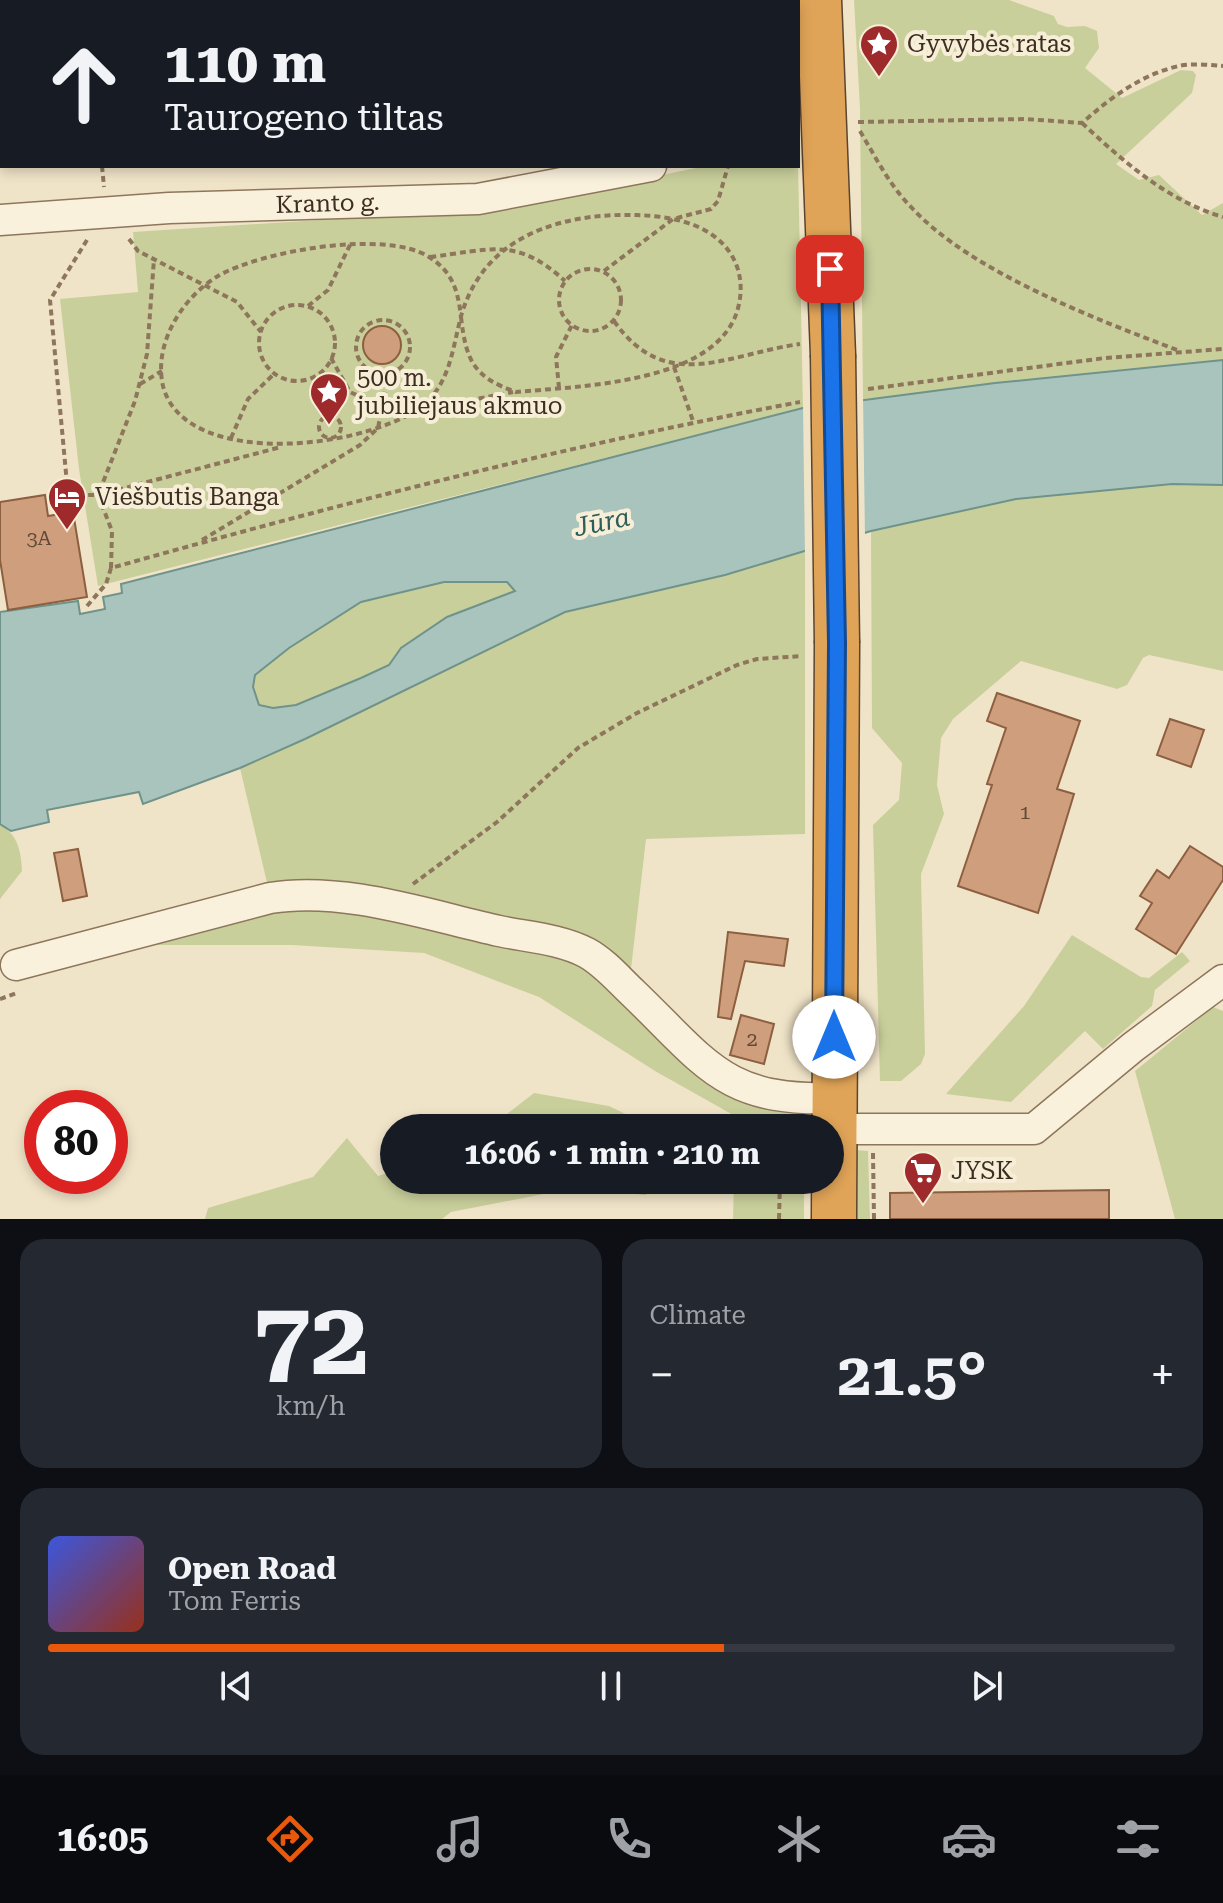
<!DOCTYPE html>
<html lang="en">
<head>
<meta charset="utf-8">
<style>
	body { margin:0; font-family:"Roboto Serif",serif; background:#242831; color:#f1f3f6; height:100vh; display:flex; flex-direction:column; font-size:30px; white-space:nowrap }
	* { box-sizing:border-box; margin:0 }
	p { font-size:26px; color:#9ea1a6 }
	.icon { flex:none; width:44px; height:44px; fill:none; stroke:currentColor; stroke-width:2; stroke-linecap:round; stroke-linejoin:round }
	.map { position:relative; height:1219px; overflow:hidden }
	.side { display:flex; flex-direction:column; gap:20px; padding:20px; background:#0d0f14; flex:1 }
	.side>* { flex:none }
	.banner { position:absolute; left:0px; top:0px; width:800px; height:168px; box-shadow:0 4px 12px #0003; background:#171b24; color:#f1f3f6; overflow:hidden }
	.speed { position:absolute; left:24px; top:1090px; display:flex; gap:16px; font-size:40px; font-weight:700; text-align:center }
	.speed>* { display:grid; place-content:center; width:104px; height:104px; border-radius:50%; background:#171b24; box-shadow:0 4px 12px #0003; line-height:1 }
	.speed .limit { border:12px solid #d22; background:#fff; color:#111 }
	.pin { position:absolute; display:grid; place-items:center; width:68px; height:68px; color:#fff; margin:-34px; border-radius:16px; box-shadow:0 4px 12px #0006 }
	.me { position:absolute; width:88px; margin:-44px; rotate:0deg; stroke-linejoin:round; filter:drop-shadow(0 0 6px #0008) }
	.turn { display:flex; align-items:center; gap:28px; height:168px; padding:0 32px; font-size:36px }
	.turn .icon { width:104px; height:104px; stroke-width:2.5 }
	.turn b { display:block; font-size:56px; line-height:68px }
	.big { font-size:60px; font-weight:700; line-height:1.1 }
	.side .widget { flex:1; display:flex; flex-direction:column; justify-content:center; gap:12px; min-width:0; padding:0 28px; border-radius:24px; background:#242831 }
	.side .dial { align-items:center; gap:0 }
	.dial b { font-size:104px; line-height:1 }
	.song { display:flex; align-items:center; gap:24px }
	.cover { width:96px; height:96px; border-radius:12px; background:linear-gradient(135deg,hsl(230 70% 55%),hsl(10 70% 35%)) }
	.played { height:8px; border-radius:4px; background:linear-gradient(90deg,#ea580c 60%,#363941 60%) }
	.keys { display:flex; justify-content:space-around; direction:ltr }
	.heat { display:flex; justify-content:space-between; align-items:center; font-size:44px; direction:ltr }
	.side .tiles { flex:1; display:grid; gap:20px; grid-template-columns:1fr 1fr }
	.widget:last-child { grid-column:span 2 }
	.trip { position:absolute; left:380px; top:1114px; width:464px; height:80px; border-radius:40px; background:#171b24; box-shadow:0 4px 12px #0003; font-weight:700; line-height:80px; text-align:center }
	.menu { display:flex; height:128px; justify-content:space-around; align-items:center; background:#090b0e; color:#9ea1a6 }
	.menu .icon { width:56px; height:56px }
	.menu .current { color:#ea580c }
	.menu b { font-size:36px; color:#f1f3f6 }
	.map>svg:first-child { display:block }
	.green { fill:#c9cf9b }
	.water { fill:#a9c4bc; stroke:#6f938a; stroke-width:2; fill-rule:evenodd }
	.pier { fill:#f0e4c8 }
	.building { fill:#cf9f7d; stroke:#8d5f41; stroke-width:2 }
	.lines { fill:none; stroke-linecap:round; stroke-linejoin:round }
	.street-casing { stroke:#8d765c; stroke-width:33 }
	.highway-casing { stroke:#5b4430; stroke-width:47 }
	.path { stroke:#8d765c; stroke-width:4; stroke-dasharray:6 4; stroke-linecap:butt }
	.street { stroke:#faf1dc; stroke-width:30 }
	.highway { stroke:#e0a458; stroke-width:44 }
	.highway-bridge-casing { stroke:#5b4430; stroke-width:47; stroke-linecap:butt }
	.highway-bridge { stroke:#e0a458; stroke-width:44 }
	.route-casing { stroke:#114b97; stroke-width:20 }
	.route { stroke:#1a73e8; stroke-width:14 }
	.labels { text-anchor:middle; stroke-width:8; stroke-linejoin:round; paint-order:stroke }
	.number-label { font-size:20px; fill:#624a37 }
	.poi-label { font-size:24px; fill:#3d2e20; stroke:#f7eed8; text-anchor:start }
	.street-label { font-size:24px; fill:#3d2e20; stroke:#f7eed8 }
	.water-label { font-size:26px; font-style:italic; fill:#2f5d5a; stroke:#f7eed8 }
</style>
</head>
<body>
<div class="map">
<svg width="1223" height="1219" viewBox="0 0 1223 1219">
	<rect width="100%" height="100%" fill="#f0e4c8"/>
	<!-- green -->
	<g class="green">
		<polygon points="854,0 1009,0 1054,16 1058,24 1067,27 1085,26 1097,31 1099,48 1085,68 1122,98 1181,70 1193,71 1196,75 1192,93 1116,164 1139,180 1159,175 1202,215 1223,203 1223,360 863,400 860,108"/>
		<polygon points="798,163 803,408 98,586 79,469 60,299 138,292 133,232 506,208 705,166"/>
		<polygon points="1172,484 1223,485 1223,671 1149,655 1143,658 1127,685 1117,689 1021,661 953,719 941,738 937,785 944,814 921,874 925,1054 921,1064 901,1081 880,1081 873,825 899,800 902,763 872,728 871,531 1016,499"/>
		<polygon points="805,552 805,834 646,839 631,969 720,1064 738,1073 803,1082 803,1128 735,1128 735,1116 655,1071 539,997 424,953 292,945 142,945 273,908 240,768 565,612 725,575"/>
		<polygon points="444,582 507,582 515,590 435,625 401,648 389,665 361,678 296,705 273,708 259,705 253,687 255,675 289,648 361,602"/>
		<path d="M0,824C18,835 21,851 22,871L0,899Z"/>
		<polygon points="1072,935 1141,977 1149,978 1182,952 1190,961 1155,990 1152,1006 1103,1049 1085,1031 1011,1102 946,1094 1024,1006"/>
		<polygon points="1213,1007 1223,1011 1223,1219 1175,1219 1135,1071"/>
		<polygon points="534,1093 609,1106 654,1128 489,1128"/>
		<polygon points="347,1138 378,1176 394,1171 394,1180 650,1180 646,1195 574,1188 451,1212 442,1219 205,1219 208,1208 313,1177"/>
		<polygon points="856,1150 868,1151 870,1219 857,1219"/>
		<polygon points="734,1180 804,1180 804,1219 733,1219"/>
	</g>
	<!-- water -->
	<path class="water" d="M1223,360V485L1172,484L1016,499L871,531L725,575L565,612L305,739L240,768L143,804L139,792L47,810L49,822L11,831L0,824V612L78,601L80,614L105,609L103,597L122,593L121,584L803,408L995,383ZM444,582H507L515,591L447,617L401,648L389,665L361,678L296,705L273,708L259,705L253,687L255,675L289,648L361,602Z"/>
	<!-- pier -->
	<polygon class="pier" points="863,396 865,537 805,557 803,404"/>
	<!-- building -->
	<g class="building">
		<circle cx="382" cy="345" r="19"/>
		<polygon points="45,495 48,516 73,512 87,597 8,610 0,560 0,502"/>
		<polygon points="997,693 1080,721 1057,789 1074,794 1038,913 958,886 992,785 987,784 1006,728 987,721"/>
		<polygon points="1170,719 1204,730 1191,767 1157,755"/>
		<polygon points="1190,846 1223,867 1223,880 1176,954 1136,929 1152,903 1140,896 1157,870 1169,878"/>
		<polygon points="78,849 87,896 63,901 54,853"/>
		<polygon points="728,932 788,939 784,966 745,961 731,1019 718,1017"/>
		<polygon points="741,1015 774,1024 764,1064 730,1055"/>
		<polygon points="1109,1190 1109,1219 890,1219 890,1193"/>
	</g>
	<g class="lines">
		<defs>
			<g id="street">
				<path id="s1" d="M0,220L169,208L478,199L651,166"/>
				<path d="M16,965L270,898C344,886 427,915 499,931C527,937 561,939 587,953C605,963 619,980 633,993C706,1063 724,1102 834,1098"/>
				<polyline points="834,1129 1034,1129 1133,1047 1223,980"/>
			</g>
			<g id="highway">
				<polyline points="819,0 833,355"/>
				<polyline points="834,1219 837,643"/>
			</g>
		</defs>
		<!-- street casing -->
		<use href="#street" class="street-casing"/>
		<!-- highway casing -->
		<use href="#highway" class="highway-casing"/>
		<!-- path -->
		<g class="path">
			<polyline points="69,0 70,2"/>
			<path d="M858,122L1025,119L1082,123C1110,98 1142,74 1179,66C1192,63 1209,65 1223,66"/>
			<path d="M1082,123C1124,162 1168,201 1223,217"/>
			<path d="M860,131C876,158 890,186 912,208C971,272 1096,319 1177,350"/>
			<polyline points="102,166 104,187"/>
			<polyline points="129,239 138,251 237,302 261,332"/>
			<polyline points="87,240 50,300 67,484 82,495 98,495 281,447"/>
			<path d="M430,257C490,250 516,236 565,281"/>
			<circle cx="590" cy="300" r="31"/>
			<polyline points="604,271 673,219 711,209 718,201 728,166"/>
			<circle cx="297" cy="343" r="38"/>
			<polyline points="308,306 328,290 350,245"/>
			<path d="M461,317C466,360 473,377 516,392C579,386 723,384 739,304C743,285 740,266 728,250C707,222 668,216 636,215C562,213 486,235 462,313C453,344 452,375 429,400C381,448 185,473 163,386C153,343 183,297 218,276C261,251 386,229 429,257C453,272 458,291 461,317"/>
			<circle cx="383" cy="347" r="27"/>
			<path d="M614,321C666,395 727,354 800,344"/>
			<path d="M331,358L350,392C403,417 459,402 513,392"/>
			<polyline points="674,367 693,421"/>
			<polyline points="140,384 162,371"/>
			<polyline points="559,388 556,357 572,325"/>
			<polyline points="868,389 1105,358 1223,349"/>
			<circle cx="330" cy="427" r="11"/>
			<polyline points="334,417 345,387"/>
			<polyline points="231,438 248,399 275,373"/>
			<polyline points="202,540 360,445 378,428 389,373"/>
			<polyline points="111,568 112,531 98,495 135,401 147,354 154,259"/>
			<path d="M87,606L106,584L111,568C338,504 569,445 800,402"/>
			<polyline points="413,884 497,822 578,748 637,713 737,665 757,659 802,656"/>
			<polyline points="0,999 17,993"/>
			<polyline points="873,1153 874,1219"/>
			<polyline points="779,1219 780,1180"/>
		</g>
		<!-- street -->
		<use href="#street" class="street"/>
		<!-- highway -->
		<use href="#highway" class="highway"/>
		<defs>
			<polyline id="highway-bridge" points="833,355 837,643"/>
		</defs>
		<!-- highway-bridge casing -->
		<use href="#highway-bridge" class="highway-bridge-casing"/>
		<!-- highway-bridge -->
		<use href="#highway-bridge" class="highway-bridge"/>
	</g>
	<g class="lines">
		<defs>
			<polyline id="route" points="830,269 837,643 834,1037"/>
		</defs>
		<!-- route casing -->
		<use href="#route" class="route-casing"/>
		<!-- route -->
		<use href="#route" class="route"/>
	</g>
	<!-- icons -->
	<defs>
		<symbol id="sight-pin" viewBox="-11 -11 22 30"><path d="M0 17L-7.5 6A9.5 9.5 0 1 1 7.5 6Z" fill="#9e2a2b" stroke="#f7eed8"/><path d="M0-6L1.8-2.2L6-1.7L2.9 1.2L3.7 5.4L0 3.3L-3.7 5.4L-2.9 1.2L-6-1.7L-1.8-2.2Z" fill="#fff"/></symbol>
		<symbol id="hotel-pin" viewBox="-11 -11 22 30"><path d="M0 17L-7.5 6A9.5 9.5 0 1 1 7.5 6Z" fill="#9e2a2b" stroke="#f7eed8"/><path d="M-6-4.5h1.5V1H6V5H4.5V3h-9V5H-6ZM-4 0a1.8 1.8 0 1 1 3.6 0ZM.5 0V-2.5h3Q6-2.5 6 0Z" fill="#fff"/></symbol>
		<symbol id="supermarket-pin" viewBox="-11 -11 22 30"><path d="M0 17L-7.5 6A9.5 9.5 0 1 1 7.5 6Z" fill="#9e2a2b" stroke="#f7eed8"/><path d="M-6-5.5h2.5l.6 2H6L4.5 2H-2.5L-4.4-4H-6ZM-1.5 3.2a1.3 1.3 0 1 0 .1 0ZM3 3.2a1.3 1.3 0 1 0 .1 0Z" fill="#fff"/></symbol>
	</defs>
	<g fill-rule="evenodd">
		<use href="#sight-pin" x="857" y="22" width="44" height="60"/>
		<use href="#sight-pin" x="307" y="370" width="44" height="60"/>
		<use href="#hotel-pin" x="45" y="475" width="44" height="60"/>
		<use href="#supermarket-pin" x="901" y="1149" width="44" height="60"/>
	</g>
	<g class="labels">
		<!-- number labels -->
		<g class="number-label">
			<text x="39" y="545">3A</text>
			<text x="1025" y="819">1</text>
			<text x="752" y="1046">2</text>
		</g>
		<!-- poi labels -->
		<g class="poi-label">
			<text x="907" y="52">Gyvybės ratas</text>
			<text x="357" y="386">500 m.<tspan x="357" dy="28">jubiliejaus akmuo</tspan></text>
			<text x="95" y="505">Viešbutis Banga</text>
			<text x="951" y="1179">JYSK</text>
		</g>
		<!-- street labels -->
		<g class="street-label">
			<text dy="8" stroke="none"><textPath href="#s1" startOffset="328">Kranto g.</textPath></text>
		</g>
		<!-- water labels -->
		<g class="water-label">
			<text transform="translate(602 522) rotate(-12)" y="9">Jūra</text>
		</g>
	</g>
</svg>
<div class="speed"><div class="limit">80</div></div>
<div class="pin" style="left:830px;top:269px;background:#d93025"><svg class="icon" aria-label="arrive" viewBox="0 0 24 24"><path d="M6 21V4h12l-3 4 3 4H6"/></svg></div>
<svg class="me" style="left:834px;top:1037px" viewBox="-20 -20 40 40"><circle r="19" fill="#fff"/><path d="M0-13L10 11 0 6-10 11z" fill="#1a73e8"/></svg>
<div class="trip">16:06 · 1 min · 210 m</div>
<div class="banner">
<div class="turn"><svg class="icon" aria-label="ahead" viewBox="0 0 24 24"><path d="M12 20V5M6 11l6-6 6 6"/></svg><div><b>110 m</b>Taurogeno tiltas</div></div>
</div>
</div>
<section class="side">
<div class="tiles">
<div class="widget dial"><b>72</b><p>km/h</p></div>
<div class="widget"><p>Climate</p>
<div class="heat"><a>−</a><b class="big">21.5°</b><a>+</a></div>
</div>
<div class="widget">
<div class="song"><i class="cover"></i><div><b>Open Road</b><p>Tom Ferris</p></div></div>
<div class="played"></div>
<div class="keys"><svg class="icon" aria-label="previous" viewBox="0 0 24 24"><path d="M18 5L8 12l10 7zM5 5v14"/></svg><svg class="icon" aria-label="pause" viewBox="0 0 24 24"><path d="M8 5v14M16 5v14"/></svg><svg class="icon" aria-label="next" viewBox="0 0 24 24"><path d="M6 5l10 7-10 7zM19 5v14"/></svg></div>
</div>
</div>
</section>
<nav class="menu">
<b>16:05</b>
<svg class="icon current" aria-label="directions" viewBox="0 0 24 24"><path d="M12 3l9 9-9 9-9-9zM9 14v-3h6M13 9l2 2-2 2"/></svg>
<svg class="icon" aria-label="music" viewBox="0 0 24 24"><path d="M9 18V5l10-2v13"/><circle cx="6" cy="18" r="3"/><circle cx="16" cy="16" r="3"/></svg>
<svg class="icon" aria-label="phone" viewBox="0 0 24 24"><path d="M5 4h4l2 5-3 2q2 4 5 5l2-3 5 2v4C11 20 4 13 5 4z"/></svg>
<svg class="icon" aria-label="climate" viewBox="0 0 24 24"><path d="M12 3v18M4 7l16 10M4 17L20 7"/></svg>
<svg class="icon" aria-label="car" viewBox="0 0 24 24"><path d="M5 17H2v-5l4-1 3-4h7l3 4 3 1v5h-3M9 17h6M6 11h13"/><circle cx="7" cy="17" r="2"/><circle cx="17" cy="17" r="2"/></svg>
<svg class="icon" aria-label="filters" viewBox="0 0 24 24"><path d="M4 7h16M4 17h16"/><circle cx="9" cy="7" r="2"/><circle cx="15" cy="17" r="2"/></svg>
</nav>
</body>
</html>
